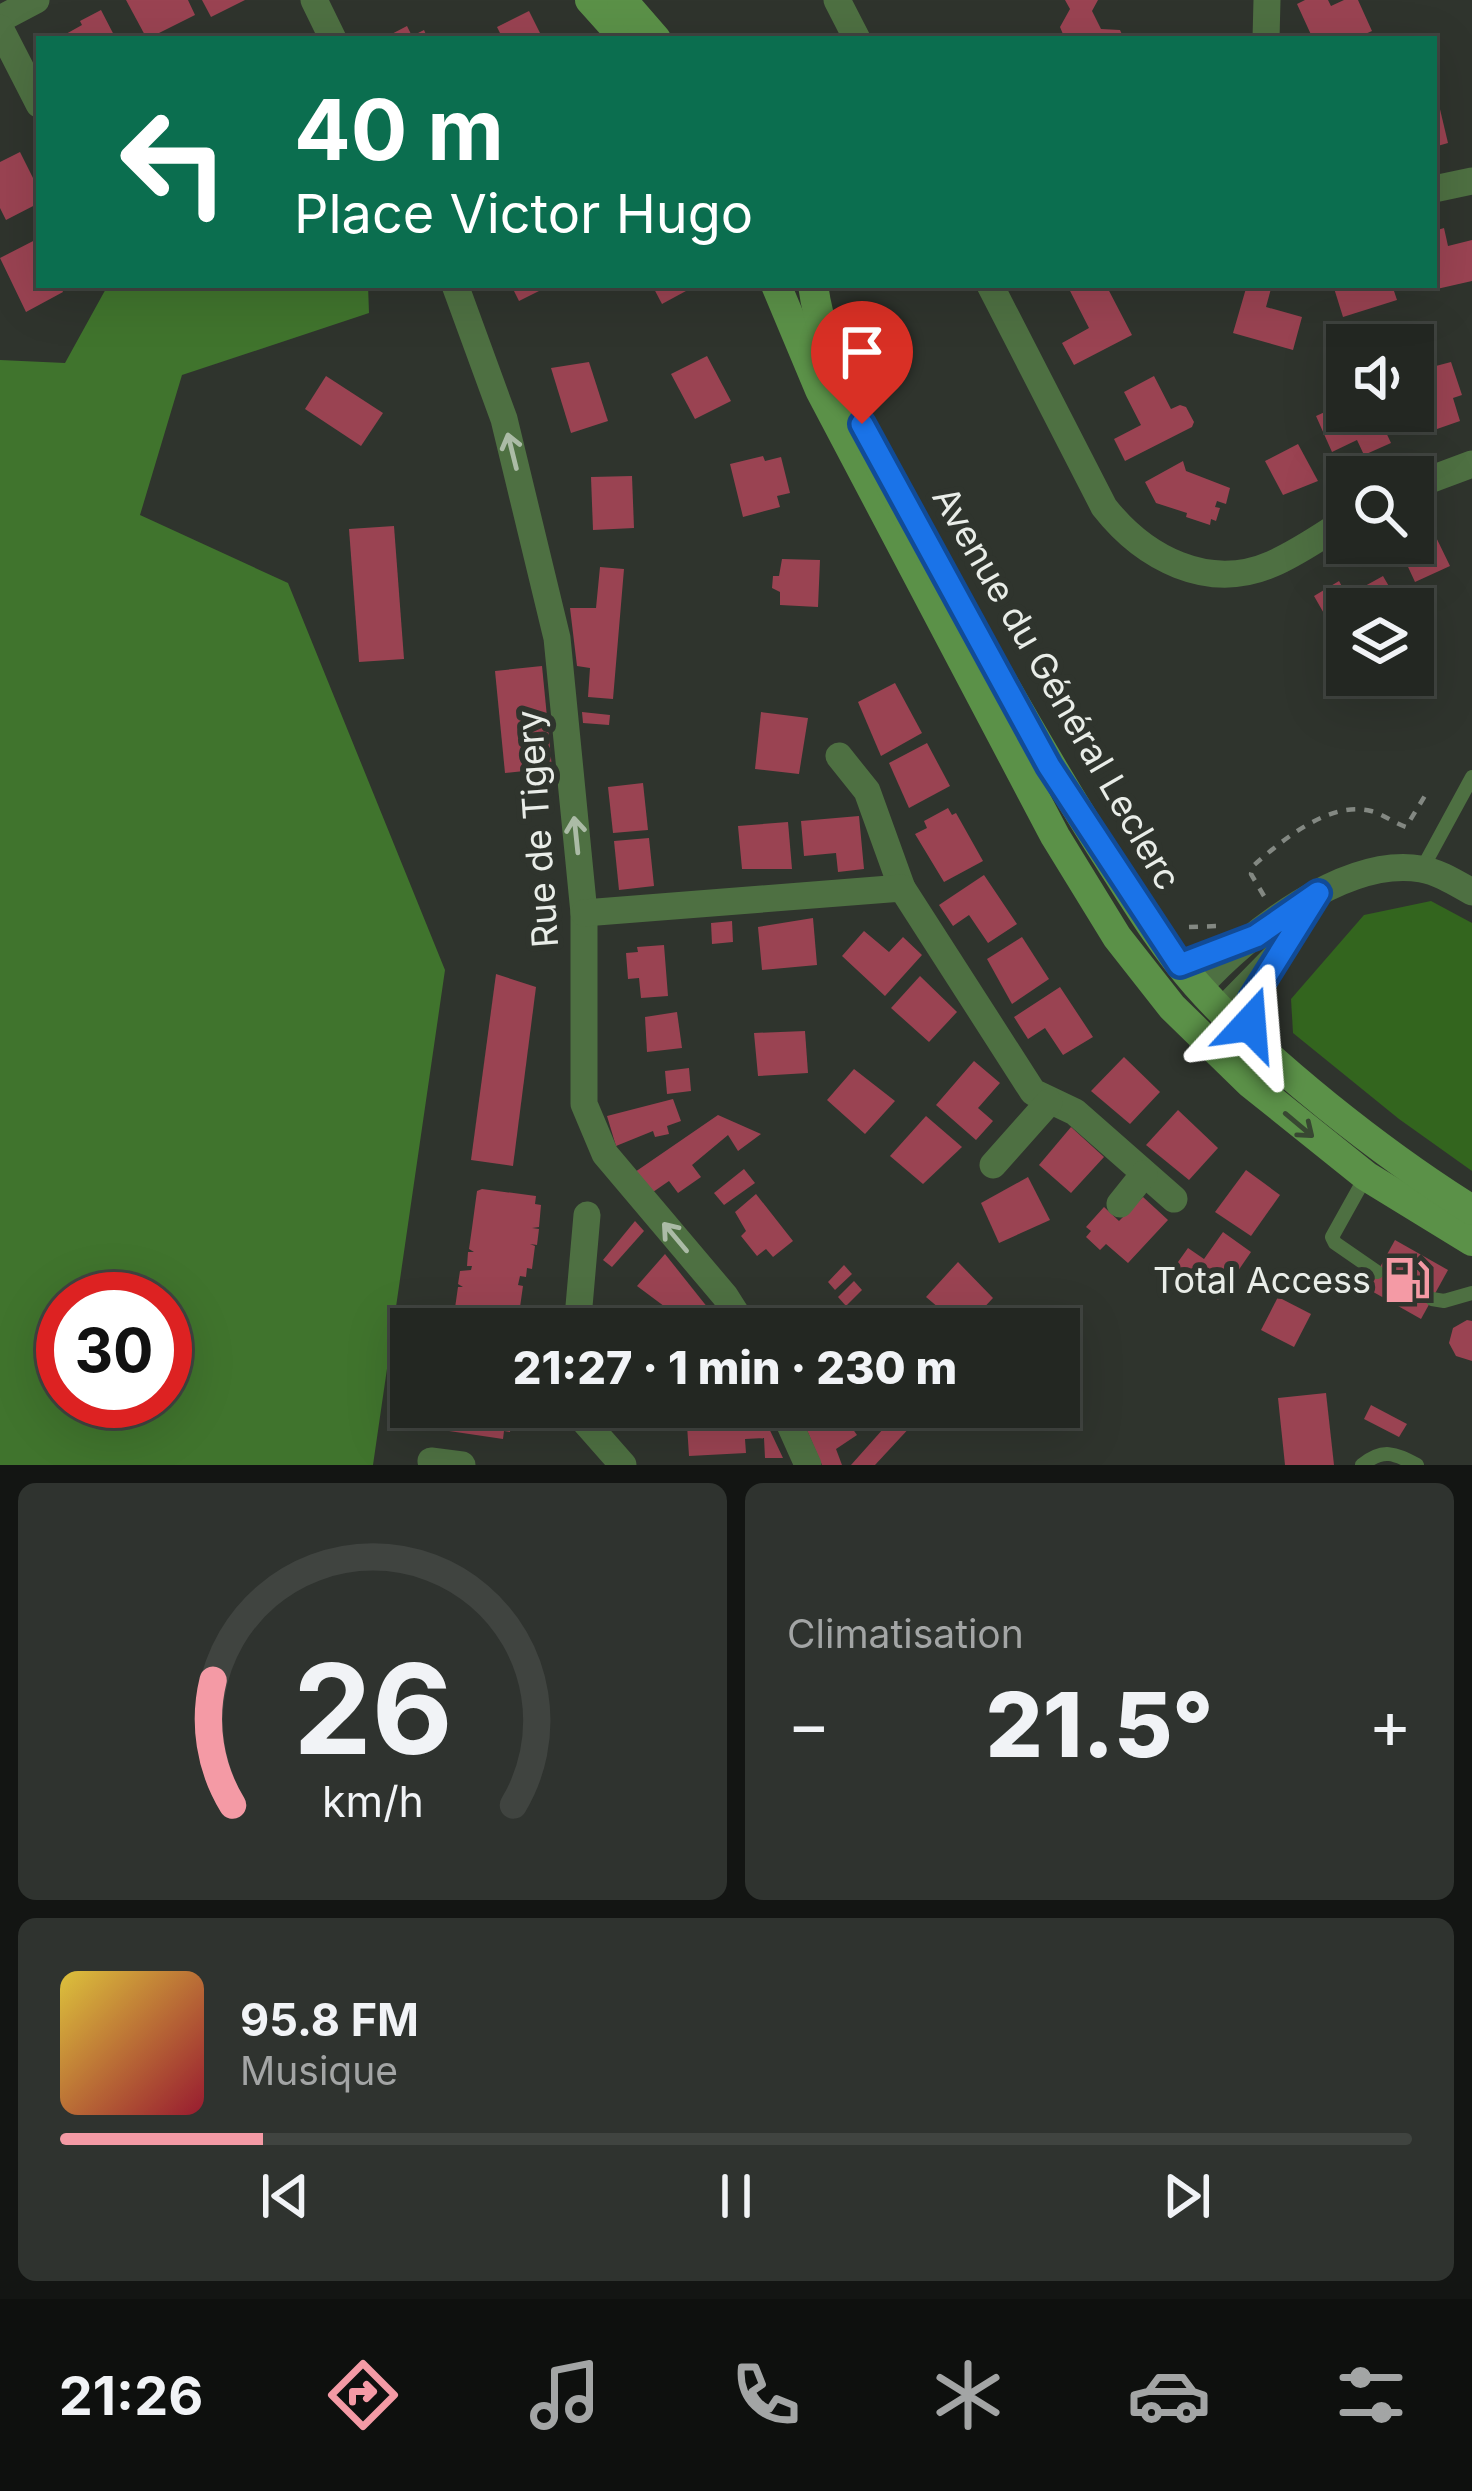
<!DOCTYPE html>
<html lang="fr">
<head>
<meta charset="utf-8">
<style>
	body { margin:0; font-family:Inter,sans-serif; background:#2f332f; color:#f1f3f6; height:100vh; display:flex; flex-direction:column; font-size:45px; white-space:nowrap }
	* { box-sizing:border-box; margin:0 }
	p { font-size:39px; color:#a3a5a5 }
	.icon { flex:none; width:66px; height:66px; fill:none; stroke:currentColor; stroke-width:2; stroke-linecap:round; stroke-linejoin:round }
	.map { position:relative; height:1465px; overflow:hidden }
	.drawer { display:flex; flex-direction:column; gap:18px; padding:18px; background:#131513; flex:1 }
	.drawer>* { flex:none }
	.banner { position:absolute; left:36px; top:36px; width:1401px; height:252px; border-radius:0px; box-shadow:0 12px 48px #0002,0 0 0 3px #404440; background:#0b6e4f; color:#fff; overflow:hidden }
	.tools { position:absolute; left:1326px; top:324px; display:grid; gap:24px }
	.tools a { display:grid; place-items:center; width:108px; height:108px; border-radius:0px; background:#232722; box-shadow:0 12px 48px #0002,0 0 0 3px #404440; font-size:60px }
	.speed { position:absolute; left:36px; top:1272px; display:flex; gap:24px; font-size:60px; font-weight:700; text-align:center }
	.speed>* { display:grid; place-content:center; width:156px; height:156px; border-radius:50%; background:#232722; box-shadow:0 12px 48px #0002,0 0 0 3px #404440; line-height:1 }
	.speed .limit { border:18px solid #d22; background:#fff; color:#111 }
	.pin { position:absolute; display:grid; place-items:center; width:102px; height:102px; color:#fff; margin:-123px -51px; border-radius:50% 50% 50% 0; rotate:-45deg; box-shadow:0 0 12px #0007 }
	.pin .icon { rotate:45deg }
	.me { position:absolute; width:132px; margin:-66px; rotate:19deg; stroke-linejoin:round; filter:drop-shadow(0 0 9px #0008) }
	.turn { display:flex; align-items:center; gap:42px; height:252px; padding:0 60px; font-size:54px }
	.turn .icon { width:156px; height:156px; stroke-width:2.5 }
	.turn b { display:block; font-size:84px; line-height:102px }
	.big { font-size:90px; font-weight:800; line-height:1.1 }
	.drawer .card { flex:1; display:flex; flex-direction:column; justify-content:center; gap:18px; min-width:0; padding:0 42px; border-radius:18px; background:#2f332f }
	.drawer .dial { align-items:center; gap:0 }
	.dial svg { height:312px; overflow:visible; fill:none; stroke:#404440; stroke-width:7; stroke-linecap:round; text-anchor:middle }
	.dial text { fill:#f1f3f6; stroke:none }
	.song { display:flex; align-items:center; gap:36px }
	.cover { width:144px; height:144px; border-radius:18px; background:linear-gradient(135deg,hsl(50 70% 55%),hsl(350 70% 35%)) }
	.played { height:12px; border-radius:6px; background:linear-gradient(90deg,#f49aa5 15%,#404440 15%) }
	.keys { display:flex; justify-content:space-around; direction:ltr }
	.heat { display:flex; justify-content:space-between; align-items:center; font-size:66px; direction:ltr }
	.drawer .tiles { flex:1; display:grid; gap:18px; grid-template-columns:1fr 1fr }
	.card:last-child { grid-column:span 2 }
	.trip { position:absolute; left:390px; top:1308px; width:690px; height:120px; border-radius:0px; background:#232722; box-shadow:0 12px 48px #0002,0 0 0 3px #404440; font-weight:800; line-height:120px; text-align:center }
	.dock { display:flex; height:192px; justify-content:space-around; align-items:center; background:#0e100e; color:#a3a5a5 }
	.dock .icon { width:84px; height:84px }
	.dock .on { color:#f49aa5 }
	.dock b { font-size:54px; color:#f1f3f6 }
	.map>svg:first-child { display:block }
	.green { fill:#33651e }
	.forest { fill:#40742d; fill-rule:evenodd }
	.building { fill:#9a4352 }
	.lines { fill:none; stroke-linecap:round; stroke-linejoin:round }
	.path { stroke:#838882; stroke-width:4.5; stroke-dasharray:9 9; stroke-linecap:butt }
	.lane { stroke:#4e7042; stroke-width:14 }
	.street { stroke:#4e7042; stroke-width:27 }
	.secondary { stroke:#5b9148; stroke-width:30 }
	.oneway { stroke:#abbba6 }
	.oneway2 { stroke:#384732 }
	.route-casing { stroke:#114b97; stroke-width:30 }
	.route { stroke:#1a73e8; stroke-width:21 }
	.labels { text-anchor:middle; stroke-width:12; stroke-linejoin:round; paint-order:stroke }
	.street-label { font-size:36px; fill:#e9ede8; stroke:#2f342d }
	.poi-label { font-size:36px; fill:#e9ede8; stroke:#2f342d; text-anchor:end }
</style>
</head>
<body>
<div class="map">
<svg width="1472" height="1465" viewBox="0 0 1472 1465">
	<rect width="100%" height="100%" fill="#2f342d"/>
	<!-- green -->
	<polygon class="green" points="1431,901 1472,923 1472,1171 1399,1119 1293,1033 1291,999 1364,915"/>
	<!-- forest -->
	<path class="forest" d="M108,285H368L369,313L182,375L140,515L288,583L445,970L373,1465H0V360L65,363ZM63,1299H165V1401H63Z"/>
	<!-- building -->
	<g class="building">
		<polygon points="126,0 188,0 195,15 147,39"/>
		<polygon points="202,0 245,0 211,17"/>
		<polygon points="1065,0 1098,0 1092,11 1101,29 1120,30 1124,39 1065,39 1060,27 1070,9"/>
		<polygon points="1305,0 1328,0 1331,6 1344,0 1358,0 1372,31 1354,39 1313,39 1297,4"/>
		<polygon points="101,10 116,39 57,39 82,25 80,21"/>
		<polygon points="529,11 543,39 503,39 497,27"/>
		<polygon points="407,26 412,36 424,30 428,39 382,39"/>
		<polygon points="1439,105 1448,143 1434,147 1434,106"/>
		<polygon points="20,152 34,180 39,177 39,203 6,220 0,208 0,162"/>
		<polygon points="1444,228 1448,246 1472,240 1472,281 1428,291 1427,285 1434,285 1434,231"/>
		<polygon points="39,238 39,285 60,285 63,292 26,312 0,258"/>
		<polygon points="511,285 551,285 519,301"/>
		<polygon points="652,285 697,285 662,304"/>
		<polygon points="1067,285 1106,285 1132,335 1074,365 1062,343 1089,328"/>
		<polygon points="1247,285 1272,285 1266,307 1302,317 1293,350 1233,333"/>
		<polygon points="1333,285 1392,285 1397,300 1343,317"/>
		<polygon points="707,356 731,401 695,419 671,374"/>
		<polygon points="589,362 608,421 571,433 551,368"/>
		<polygon points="1451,362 1462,395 1453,398 1460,421 1437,429 1435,424 1423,428 1413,391 1437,383 1432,367"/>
		<polygon points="326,376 383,413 361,446 305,409"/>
		<polygon points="1154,376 1171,409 1180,405 1186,407 1194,422 1192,427 1125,461 1114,439 1141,425 1124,392"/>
		<polygon points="1347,402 1347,411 1376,411 1391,443 1364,455 1357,440 1332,452 1316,416"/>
		<polygon points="1298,444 1318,481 1283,495 1265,461"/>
		<polygon points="763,456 765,461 781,457 790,493 777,496 780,507 743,517 730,464"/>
		<polygon points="1183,461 1186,471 1230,488 1226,504 1217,501 1215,507 1220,508 1216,521 1211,519 1210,525 1186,517 1187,513 1156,503 1145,482"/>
		<polygon points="632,476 634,528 593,530 591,477"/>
		<polygon points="394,526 404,659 359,662 349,529"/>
		<polygon points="1433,531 1450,566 1415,582 1397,543 1413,543 1413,535 1419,533 1421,537"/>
		<polygon points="782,559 820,560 818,607 780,605 780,592 772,588 773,576 779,576"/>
		<polygon points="600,567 624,569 613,699 588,697 590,668 577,666 570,608 596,608"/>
		<polygon points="1383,576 1402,609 1347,609 1347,642 1342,645 1314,596 1339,581 1347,596"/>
		<polygon points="542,666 552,768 505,773 495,671"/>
		<polygon points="895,683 922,733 881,756 858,702"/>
		<polygon points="582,712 610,715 609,725 583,723"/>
		<polygon points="761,712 808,718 799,774 755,769"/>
		<polygon points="927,743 950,786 909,808 889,763"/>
		<polygon points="643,783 648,830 613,833 608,787"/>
		<polygon points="948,808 952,815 956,813 983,861 944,882 915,834 927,828 924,821"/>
		<polygon points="859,816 864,869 838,872 836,853 804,856 801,821"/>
		<polygon points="788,822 792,869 742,869 738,826"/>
		<polygon points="649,838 654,886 619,890 614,841"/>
		<polygon points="984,875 1017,924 988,943 969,915 953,926 939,905"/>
		<polygon points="813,918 817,965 762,970 758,927"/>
		<polygon points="732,921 733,942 712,944 711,923"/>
		<polygon points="864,931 889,952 903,937 922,955 885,996 842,956"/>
		<polygon points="1022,937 1049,979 1012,1004 987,959"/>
		<polygon points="664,945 668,996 641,998 639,978 628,979 626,953 638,952 637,947"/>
		<polygon points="496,974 536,987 513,1166 471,1160"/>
		<polygon points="920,976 957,1012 929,1042 891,1008"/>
		<polygon points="1060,987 1093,1037 1063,1055 1045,1028 1028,1039 1014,1017"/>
		<polygon points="677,1012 682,1048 647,1052 645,1017"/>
		<polygon points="805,1031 808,1073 758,1076 754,1033"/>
		<polygon points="1124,1057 1160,1092 1130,1124 1091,1091"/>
		<polygon points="974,1061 1000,1083 978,1108 993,1121 976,1140 936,1105"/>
		<polygon points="689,1068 691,1091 667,1094 665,1071"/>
		<polygon points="854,1069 895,1101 865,1134 827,1100"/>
		<polygon points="673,1099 681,1121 667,1126 669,1134 655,1137 653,1131 616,1146 607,1116"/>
		<polygon points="1178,1110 1218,1148 1189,1180 1146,1145"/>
		<polygon points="718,1115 761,1134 738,1151 728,1135 692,1165 701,1177 678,1193 669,1181 653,1192 635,1172"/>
		<polygon points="926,1116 962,1147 923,1184 890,1156"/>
		<polygon points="1071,1127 1104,1157 1071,1193 1039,1165"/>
		<polygon points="744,1169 755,1183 724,1205 714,1193"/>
		<polygon points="1246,1170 1280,1195 1251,1236 1215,1212"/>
		<polygon points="1028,1177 1050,1220 999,1243 981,1203"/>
		<polygon points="482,1189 536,1196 535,1204 541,1205 539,1227 532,1228 539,1229 537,1245 530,1244 535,1246 532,1269 527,1268 526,1277 520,1276 518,1285 523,1286 520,1307 516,1307 520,1309 517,1329 452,1329 458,1287 463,1287 458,1284 460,1271 471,1270 472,1266 467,1266 468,1252 474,1252 469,1249 472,1228 477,1191"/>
		<polygon points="756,1194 793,1241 773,1257 766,1249 757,1256 741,1236 746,1231 735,1212"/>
		<polygon points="1143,1197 1168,1220 1128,1263 1106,1244 1100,1250 1086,1237 1091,1231 1086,1227 1104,1207 1119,1221"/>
		<polygon points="635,1221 644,1231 612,1267 603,1260"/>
		<polygon points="1223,1232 1251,1252 1218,1300 1173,1269 1188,1248 1204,1259"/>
		<polygon points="1395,1240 1448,1270 1421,1319 1368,1289"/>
		<polygon points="665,1254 708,1308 688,1324 637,1286"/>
		<polygon points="958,1262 993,1298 964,1329 926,1297"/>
		<polygon points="844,1265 852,1274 835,1290 828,1282"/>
		<polygon points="854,1281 862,1290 846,1306 838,1297"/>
		<polygon points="1278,1297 1311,1314 1294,1347 1261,1330"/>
		<polygon points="815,1312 825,1329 793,1329 790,1325"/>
		<polygon points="1467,1320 1472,1321 1472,1361 1456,1356 1449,1343 1453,1328"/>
		<polygon points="1326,1393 1334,1465 1285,1465 1278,1398"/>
		<polygon points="1371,1405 1407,1424 1399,1437 1364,1419"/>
		<polygon points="447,1407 508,1407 513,1410 510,1432 504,1431 503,1439 449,1431 445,1428"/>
		<polygon points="626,1407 759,1407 783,1458 765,1458 764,1438 745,1439 746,1453 689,1456 687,1425 627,1429"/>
		<polygon points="823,1407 837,1407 857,1435 836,1449 842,1465 822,1465 803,1421"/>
		<polygon points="900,1410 913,1424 875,1465 851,1465"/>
	</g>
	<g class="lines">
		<!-- path -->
		<g class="path">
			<path d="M1264,896L1251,874L1253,866C1281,841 1330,800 1371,811C1383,814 1394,823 1406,827L1426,794"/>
			<polyline points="1189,927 1219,926"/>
		</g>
		<!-- lane -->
		<g class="lane">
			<polyline points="1422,869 1472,777"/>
			<polyline points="1366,1176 1332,1237 1335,1243 1377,1272"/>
			<polyline points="1432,1299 1444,1301 1472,1293"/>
			<path d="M1362,1465C1383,1448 1394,1453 1417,1465"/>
		</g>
		<!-- street -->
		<g class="street">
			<polyline points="314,0 333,39"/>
			<polyline points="837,0 857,39"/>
			<polyline points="0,19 36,0"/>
			<polyline points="0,28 39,104"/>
			<polyline points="1266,39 1267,0"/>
			<polyline points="1434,189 1472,181"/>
			<polyline points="455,285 504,419 557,638 584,913 584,1104 605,1154 725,1296 746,1329"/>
			<path d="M990,285L1104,507C1144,558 1208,592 1272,564C1298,553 1323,535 1347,520"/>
			<polyline points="1413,486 1472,464"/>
			<polyline points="839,756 867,791 902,888"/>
			<polyline points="584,913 902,888 1033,1092 1075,1112 1174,1199"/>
			<path d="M1199,987C1247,934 1345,856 1421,869C1439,872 1456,883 1472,892"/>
			<polyline points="1223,1010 1277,955 1308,908"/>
			<polyline points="993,1165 1049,1102"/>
			<polyline points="1120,1204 1144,1174"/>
			<polyline points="577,1329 587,1215"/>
			<polyline points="572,1407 623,1465"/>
			<polyline points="782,1407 808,1465"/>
			<polyline points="431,1461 462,1465"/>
		</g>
		<!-- secondary -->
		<g class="secondary">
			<polyline points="590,0 625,39"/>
			<polyline points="622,0 656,39"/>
			<polyline points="776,285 820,390 1055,836 1117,937 1172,1007 1250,1083 1366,1176 1472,1241"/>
			<path d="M813,285C827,389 912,522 965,615C1012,700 1060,784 1113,866C1139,907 1165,949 1197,985C1266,1063 1384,1155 1472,1210"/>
		</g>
	</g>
	<!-- one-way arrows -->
	<defs><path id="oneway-shaft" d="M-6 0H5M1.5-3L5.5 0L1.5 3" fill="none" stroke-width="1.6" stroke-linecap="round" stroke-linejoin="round" transform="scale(3)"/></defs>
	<g class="oneway">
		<use href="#oneway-shaft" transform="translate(512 451) rotate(-104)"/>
		<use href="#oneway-shaft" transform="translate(576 835) rotate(-96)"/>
		<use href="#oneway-shaft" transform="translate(675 1237) rotate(-130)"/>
	</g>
	<use class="oneway2" href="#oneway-shaft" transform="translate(1299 1125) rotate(40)"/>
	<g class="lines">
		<defs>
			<polyline id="route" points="862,424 1049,766 1180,965 1256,936 1318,893 1251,1000 1250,1024"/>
		</defs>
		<!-- route casing -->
		<use href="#route" class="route-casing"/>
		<!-- route -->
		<use href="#route" class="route"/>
	</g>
	<!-- icons -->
	<defs>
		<symbol id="fuel-bare" viewBox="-9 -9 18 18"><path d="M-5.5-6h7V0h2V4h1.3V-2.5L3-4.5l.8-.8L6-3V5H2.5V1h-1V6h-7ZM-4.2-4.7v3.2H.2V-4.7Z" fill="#f49aa5" stroke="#2f342d" stroke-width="2.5" paint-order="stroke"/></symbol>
	</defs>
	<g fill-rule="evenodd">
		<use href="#fuel-bare" x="1374" y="1247" width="66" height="66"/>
	</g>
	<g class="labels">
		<!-- street labels -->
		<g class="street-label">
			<text transform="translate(1057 688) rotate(60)" y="13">Avenue du Général Leclerc</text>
			<text transform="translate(537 829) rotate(-94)" y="13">Rue de Tigery</text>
		</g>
		<!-- poi labels -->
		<g class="poi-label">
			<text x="1371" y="1293">Total Access</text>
		</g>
	</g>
</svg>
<div class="tools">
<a><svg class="icon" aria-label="sound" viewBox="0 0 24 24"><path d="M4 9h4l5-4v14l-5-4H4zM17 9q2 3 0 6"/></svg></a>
<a><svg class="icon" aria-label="search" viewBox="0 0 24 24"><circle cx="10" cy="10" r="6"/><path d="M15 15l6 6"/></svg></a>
<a><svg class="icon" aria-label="layers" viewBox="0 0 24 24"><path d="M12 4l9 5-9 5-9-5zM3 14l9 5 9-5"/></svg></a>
</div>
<div class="speed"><div class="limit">30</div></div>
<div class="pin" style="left:862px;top:424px;background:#d93025"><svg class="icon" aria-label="arrive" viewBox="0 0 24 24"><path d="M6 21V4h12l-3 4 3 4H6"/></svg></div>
<svg class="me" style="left:1250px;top:1024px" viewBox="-20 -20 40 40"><path d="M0-17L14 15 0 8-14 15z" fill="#1a73e8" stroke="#fff" stroke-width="4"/></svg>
<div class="trip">21:27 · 1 min · 230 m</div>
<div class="banner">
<div class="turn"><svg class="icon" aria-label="left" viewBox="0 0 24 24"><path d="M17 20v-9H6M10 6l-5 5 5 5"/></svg><div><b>40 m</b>Place Victor Hugo</div></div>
</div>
</div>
<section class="drawer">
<div class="tiles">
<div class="card dial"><svg viewBox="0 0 100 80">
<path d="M14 69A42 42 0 1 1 86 69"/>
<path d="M14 69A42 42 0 0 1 9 37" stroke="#f49aa5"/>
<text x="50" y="56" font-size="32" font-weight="700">26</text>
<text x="50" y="72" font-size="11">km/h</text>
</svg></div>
<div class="card"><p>Climatisation</p>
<div class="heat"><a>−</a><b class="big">21.5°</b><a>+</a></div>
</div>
<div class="card">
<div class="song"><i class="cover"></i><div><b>95.8 FM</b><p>Musique</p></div></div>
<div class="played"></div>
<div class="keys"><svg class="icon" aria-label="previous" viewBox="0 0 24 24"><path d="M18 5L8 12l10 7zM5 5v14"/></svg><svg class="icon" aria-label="pause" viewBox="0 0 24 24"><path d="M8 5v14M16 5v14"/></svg><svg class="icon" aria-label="next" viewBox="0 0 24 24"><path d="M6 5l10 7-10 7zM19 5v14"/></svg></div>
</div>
</div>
</section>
<nav class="dock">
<b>21:26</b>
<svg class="icon on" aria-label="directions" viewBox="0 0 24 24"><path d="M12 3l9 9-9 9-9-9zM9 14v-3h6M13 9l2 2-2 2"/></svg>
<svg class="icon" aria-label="music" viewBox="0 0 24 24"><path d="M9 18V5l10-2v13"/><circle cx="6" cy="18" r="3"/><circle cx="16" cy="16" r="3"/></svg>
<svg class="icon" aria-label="phone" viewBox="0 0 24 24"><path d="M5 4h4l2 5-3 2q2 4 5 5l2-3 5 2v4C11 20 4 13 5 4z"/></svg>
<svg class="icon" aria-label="climate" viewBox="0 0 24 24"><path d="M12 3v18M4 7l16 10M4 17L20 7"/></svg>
<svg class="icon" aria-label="car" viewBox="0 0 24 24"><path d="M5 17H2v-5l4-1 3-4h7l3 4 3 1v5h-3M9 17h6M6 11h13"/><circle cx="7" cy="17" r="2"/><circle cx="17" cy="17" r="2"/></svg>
<svg class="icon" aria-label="filters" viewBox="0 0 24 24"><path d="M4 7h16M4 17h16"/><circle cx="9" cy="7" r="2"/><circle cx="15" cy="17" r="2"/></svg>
</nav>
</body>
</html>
